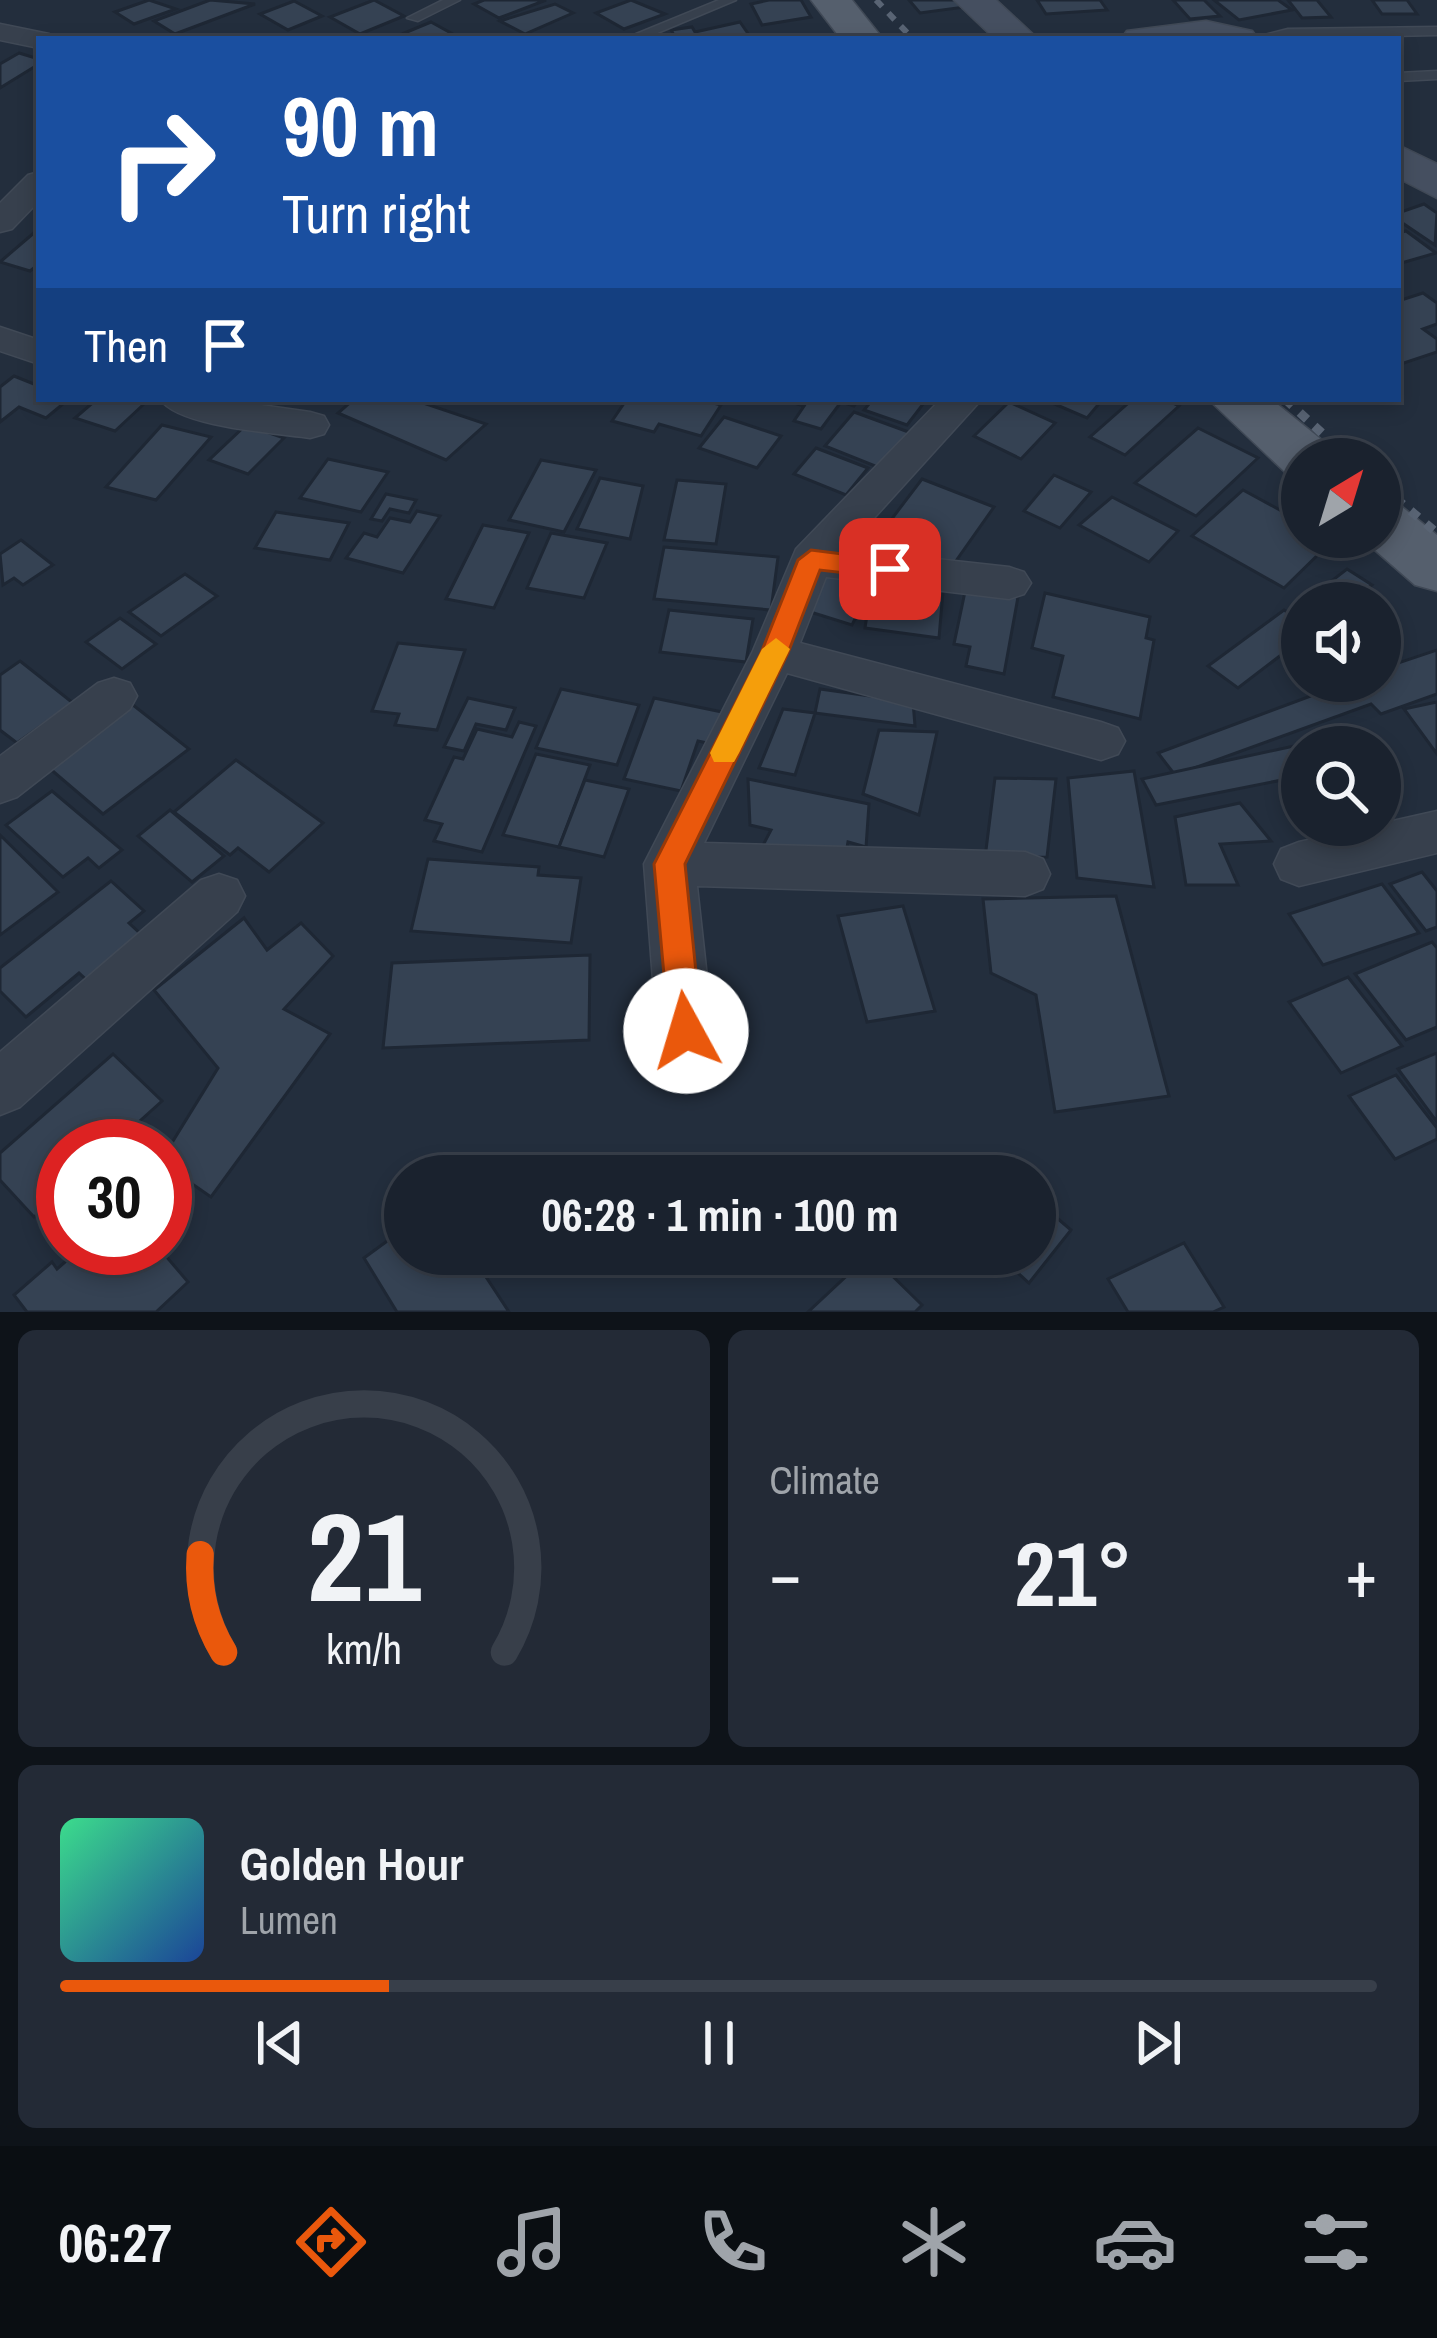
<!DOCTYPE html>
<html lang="en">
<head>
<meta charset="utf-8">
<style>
	body { margin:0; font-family:"Archivo Narrow",sans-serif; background:#232a36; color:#f1f3f6; height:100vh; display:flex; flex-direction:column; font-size:45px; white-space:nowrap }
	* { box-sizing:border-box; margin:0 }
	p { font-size:39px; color:#9fa4aa }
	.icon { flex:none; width:66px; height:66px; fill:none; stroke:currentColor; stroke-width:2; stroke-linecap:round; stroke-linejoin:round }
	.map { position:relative; height:1312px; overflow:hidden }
	.drawer { display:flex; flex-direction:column; gap:18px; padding:18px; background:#0e1319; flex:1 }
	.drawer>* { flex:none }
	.hud { position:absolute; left:36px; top:36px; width:1365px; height:366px; border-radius:0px; box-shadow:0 6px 18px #0003,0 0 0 3px #383f4a; background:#1a4fa0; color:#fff; overflow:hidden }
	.needle { width:78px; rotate:38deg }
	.controls { position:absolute; left:1281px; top:438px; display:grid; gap:24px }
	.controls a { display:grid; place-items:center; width:120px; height:120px; border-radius:50%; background:#1a222e; box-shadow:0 6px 18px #0003,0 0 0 3px #383f4a; font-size:60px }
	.speed { position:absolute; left:36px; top:1119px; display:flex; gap:24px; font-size:60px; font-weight:700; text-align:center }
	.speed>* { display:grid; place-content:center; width:156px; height:156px; border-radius:50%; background:#1a222e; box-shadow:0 6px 18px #0003,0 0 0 3px #383f4a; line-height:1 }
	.speed .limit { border:18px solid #d22; background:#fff; color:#111 }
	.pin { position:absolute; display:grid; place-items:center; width:102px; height:102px; color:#fff; margin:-51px; border-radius:24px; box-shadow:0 6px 18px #0006 }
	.me { position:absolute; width:132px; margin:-66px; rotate:354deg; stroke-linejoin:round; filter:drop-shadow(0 0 9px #0008) }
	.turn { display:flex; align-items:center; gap:42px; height:252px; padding:0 48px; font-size:54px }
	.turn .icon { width:156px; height:156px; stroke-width:2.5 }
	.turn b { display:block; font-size:84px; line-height:102px }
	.then { display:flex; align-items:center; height:114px; padding:0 48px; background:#0003; gap:24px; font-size:45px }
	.big { font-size:90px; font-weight:700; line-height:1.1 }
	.drawer .widget { flex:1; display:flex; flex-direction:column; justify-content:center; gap:18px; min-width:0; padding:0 42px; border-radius:18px; background:#232a36 }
	.drawer .dial { align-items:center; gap:0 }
	.dial svg { height:312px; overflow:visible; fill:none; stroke:#383f4a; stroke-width:7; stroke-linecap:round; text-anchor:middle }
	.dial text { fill:#f1f3f6; stroke:none }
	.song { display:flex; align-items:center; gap:36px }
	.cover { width:144px; height:144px; border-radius:18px; background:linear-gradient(135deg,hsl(150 70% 55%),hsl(220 70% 35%)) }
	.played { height:12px; border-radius:6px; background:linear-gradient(90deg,#ea580c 25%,#383f4a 25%) }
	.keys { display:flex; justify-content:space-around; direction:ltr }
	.heat { display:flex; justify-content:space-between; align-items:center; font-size:66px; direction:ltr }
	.drawer .tiles { flex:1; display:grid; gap:18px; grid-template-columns:1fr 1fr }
	.widget:last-child { grid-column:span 2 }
	.trip { position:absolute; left:384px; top:1155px; width:672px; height:120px; border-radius:60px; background:#1a222e; box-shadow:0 6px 18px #0003,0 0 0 3px #383f4a; font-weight:700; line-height:120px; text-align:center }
	.tabs { display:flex; height:192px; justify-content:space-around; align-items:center; background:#0a0e12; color:#9fa4aa }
	.tabs .icon { width:84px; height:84px }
	.tabs .active { color:#ea580c }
	.tabs b { font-size:54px; color:#f1f3f6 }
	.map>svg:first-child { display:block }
	.building { fill:#354253; stroke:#1e2734; stroke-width:3 }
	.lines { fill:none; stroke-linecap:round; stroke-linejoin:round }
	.lane-casing { stroke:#404956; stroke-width:3 }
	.street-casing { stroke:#404956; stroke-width:3 }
	.secondary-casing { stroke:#404956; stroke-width:3 }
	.primary-casing { stroke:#404956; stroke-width:3 }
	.lane { fill:#37404d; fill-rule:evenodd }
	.street { fill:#37404d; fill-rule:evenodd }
	.secondary { fill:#454f60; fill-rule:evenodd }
	.primary { fill:#555f6d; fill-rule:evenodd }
	.rail-far1 { stroke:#596474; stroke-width:6; stroke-dasharray:9 9; stroke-linecap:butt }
	.rail { stroke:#596474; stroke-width:9; stroke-dasharray:10 10; stroke-linecap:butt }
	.route { fill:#ea580c; stroke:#983908; stroke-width:3 }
	.slow { fill:#f59e0b }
</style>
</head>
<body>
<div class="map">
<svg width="1437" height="1312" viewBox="0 0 1437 1312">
	<rect width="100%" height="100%" fill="#232e3d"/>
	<!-- building -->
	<g class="building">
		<polygon points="149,0 176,9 134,24 115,12"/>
		<polygon points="210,0 255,4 175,34 154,21"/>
		<polygon points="374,0 404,16 360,34 330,17"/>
		<polygon points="484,0 546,0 499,18 474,4"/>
		<polygon points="631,0 665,14 624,29 596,13"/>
		<polygon points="769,0 801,0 811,17 762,25 751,4"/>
		<polygon points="909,0 958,0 965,7 920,13"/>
		<polygon points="1037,0 1100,0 1107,10 1046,14"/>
		<polygon points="1173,0 1204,0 1220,16 1190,19"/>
		<polygon points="1214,0 1278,0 1292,10 1239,20"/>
		<polygon points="1288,0 1317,0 1331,17 1302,18"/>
		<polygon points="1372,0 1407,0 1417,14 1382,14"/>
		<polygon points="294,1 322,16 288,30 260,14"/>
		<polygon points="555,4 573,13 525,34 500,21"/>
		<polygon points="431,22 458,37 390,39"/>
		<polygon points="740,22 749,35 667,36 674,35 671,30 692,27 695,32"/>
		<polygon points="19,53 39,59 39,64 0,88 0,64"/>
		<polygon points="1424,204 1437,213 1435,245 1398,220 1398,213"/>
		<polygon points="1406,231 1436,253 1398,264 1398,233"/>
		<polygon points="35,232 39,233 39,264 30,271 0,262"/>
		<polygon points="1423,293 1437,303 1437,324 1423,329 1437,339 1437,352 1398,365 1398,301"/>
		<polygon points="14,376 39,386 39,399 69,399 46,418 19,407 0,422 0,387"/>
		<polygon points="97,399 128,399 144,404 115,431 75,418"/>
		<polygon points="354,399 432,399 426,404 486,424 446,460 338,413"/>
		<polygon points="627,399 698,399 721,405 701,436 659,424 654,432 612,421"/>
		<polygon points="859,399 854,406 841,402 821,429 794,421 804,406 784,400"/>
		<polygon points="873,399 927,399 907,425 864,410"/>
		<polygon points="1043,399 1103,399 1087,418"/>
		<polygon points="1133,399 1164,399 1179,406 1125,455 1090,437"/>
		<polygon points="1009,402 1055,423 1021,459 974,436"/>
		<polygon points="854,412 914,434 885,470 825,446"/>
		<polygon points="724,417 781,436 757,468 699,448"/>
		<polygon points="162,425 211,437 156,500 106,487"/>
		<polygon points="246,425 284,438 248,474 209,460"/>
		<polygon points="1198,428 1258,458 1196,516 1135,483"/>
		<polygon points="816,448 868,468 846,495 794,474"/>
		<polygon points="328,459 388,472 361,512 300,498"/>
		<polygon points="541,460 596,470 564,532 509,520"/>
		<polygon points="1054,475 1091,492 1060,528 1024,511"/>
		<polygon points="600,478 643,486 630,539 577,529"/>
		<polygon points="922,479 994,507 946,575 872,545"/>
		<polygon points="677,480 726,484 716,544 664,540"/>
		<polygon points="1243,490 1302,522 1302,537 1334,539 1284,588 1192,536"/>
		<polygon points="386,494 416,500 409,513 390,509 382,521 371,519"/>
		<polygon points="1112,497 1178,531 1149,562 1079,525"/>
		<polygon points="417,511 440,516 403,573 346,558 364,533 377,537 390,518 410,522"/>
		<polygon points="276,512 349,523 330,560 255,548"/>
		<polygon points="483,525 529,533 494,608 446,599"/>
		<polygon points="551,533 607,543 584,598 527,588"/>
		<polygon points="21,540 53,565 23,585 14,578 3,585 0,554"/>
		<polygon points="664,547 778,557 771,610 654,599"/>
		<polygon points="1347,569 1372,585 1350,603 1303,603"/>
		<polygon points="824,572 871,587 852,625 804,610"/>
		<polygon points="185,574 217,596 161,636 129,612"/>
		<polygon points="872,582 943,591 939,638 865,628"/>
		<polygon points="966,587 1018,597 1004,674 966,666 970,647 954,644"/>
		<polygon points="1045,593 1150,617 1146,638 1154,640 1140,719 1053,697 1063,656 1032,648"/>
		<polygon points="669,610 753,619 746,662 660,652"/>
		<polygon points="1284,610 1302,622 1302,639 1238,688 1208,666"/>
		<polygon points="120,618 156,644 122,669 86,642"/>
		<polygon points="398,643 465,650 437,730 395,725 399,714 372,711"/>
		<polygon points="1437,650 1437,694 1381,714 1371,704 1175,775 1158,753 1351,681 1380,681 1380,669"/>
		<polygon points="20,661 73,703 17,743 0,730 0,675"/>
		<polygon points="561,689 639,705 617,765 536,748"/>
		<polygon points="820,689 913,702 915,726 815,713"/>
		<polygon points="468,698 515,708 506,730 476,724 464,751 444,747"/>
		<polygon points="654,698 722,712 712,744 698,741 681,791 624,779"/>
		<polygon points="1437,702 1437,754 1404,709"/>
		<polygon points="133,705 189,749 103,814 48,767"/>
		<polygon points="783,709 815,713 795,775 759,768"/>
		<polygon points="519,722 536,726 482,852 434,841 442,824 425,820 454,757 463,759 477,729 512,737"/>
		<polygon points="879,730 937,732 919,815 863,794"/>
		<polygon points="1317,741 1321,747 1302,747 1302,776 1156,805 1142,779"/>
		<polygon points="536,754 590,765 559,847 503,835"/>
		<polygon points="236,760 323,823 269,872 238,848 230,855 174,812"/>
		<polygon points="1134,771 1154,887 1077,878 1068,778"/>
		<polygon points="995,778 1056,779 1047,857 985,858"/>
		<polygon points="748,779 869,804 866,847 848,842 843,869 761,849 771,830 750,825"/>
		<polygon points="585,780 629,789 604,857 559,847"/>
		<polygon points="52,791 122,850 99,868 88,858 63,877 6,825"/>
		<polygon points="1240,803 1271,841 1220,844 1238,885 1186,885 1175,817"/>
		<polygon points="170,810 224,856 192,882 138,836"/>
		<polygon points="0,835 58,892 0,935"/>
		<polygon points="428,859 539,867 538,875 581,878 571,943 411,931"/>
		<polygon points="1422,872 1437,891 1437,927 1426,931 1390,884"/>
		<polygon points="111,881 144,911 129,923 145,938 91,984 79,973 26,1017 0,991 0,968"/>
		<polygon points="1382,884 1419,933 1323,965 1289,914"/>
		<polygon points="1116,896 1169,1096 1055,1112 1036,995 991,973 983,899"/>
		<polygon points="903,906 935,1011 867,1022 838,916"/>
		<polygon points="244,918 267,950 301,923 333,956 284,1009 330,1034 211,1197 165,1165 165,1154 218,1068 154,990"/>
		<polygon points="1432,942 1437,948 1437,1027 1406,1040 1355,974"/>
		<polygon points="590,955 589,1040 383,1048 392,963"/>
		<polygon points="1348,977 1402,1046 1341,1073 1289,1002"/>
		<polygon points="1437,1053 1437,1122 1398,1069"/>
		<polygon points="113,1054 162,1101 112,1146 63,1146 63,1191 34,1217 0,1180 0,1153"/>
		<polygon points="1396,1075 1437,1128 1437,1139 1395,1159 1349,1096"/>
		<polygon points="1035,1199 1071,1230 1029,1283 997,1254 1035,1254"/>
		<polygon points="405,1228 405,1254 471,1254 509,1312 397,1312 364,1258"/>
		<polygon points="1184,1243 1224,1307 1213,1312 1128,1312 1108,1279"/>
		<polygon points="81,1248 159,1248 188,1282 156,1312 27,1312 14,1295 52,1262 57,1269"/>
		<polygon points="870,1254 922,1305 915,1312 808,1312"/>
	</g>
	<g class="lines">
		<defs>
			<g id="lane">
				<polygon points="443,0 460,0 418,21 407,18"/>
				<polygon points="719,0 736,0 643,39 624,39"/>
				<polygon points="1437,27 1437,35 1249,39 1288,29"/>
				<polygon points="1437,71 1437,79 1398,81 1398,73"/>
			</g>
			<g id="street">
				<polygon points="0,24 49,34 52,39 39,39 39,48 0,40"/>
				<polygon points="39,172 39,201 12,229 0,232 0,203 28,175"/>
				<polygon points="0,327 39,340 39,364 0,351"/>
				<path d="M160,399H220L310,412L324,416L329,425L324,434L310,438C276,433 178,427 160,399Z"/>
				<polygon points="941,399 982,399 846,549 1009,567 1024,572 1031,583 1024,594 1009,599 826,577 800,643 1101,722 1118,728 1125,741 1118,754 1101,760 787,673 704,843 1025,852 1043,859 1050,874 1043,889 1025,896 697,886 713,1032 705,1050 685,1058 665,1050 657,1032 644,864 752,653 796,549"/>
				<polygon points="114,678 130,683 137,696 130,709 17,797 0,803 0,756 98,683"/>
				<polygon points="1437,811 1437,853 1299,886 1281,879 1274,864 1281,849 1299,842"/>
				<polygon points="219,874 237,880 245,896 237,912 20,1107 0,1115 0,1052 201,880"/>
			</g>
			<g id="secondary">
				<polygon points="954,0 996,0 1038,39 995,39"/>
				<polygon points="1206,21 1252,31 1258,39 1121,39 1127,31"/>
				<polygon points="1398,145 1437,164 1437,198 1398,178"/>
			</g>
			<g id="primary">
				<polygon points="811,0 852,0 883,39 841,39"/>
				<polygon points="1208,399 1271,399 1328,445 1336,459 1302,459 1302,477 1286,473"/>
				<polygon points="1380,500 1401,506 1437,535 1437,591 1415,585 1360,537 1380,537"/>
			</g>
		</defs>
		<!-- lane casing -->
		<use href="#lane" class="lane-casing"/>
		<!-- street casing -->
		<use href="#street" class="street-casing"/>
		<!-- secondary casing -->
		<use href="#secondary" class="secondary-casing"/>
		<!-- primary casing -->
		<use href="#primary" class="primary-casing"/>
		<!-- lane -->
		<use href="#lane" class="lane"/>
		<!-- street -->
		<use href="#street" class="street"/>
		<!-- secondary -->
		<use href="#secondary" class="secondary"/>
		<!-- primary -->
		<use href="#primary" class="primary"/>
		<!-- rail-far1 -->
		<polyline class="rail-far1" points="876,0 913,39"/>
		<!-- rail -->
		<g class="rail">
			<polyline points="1285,399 1350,459"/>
			<polyline points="1380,485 1437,533"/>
		</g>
	</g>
	<!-- route -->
	<polygon class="route" points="811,550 890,560 903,569 890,578 820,570 788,653 685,864 702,1031 697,1042 686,1047 674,1042 669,1031 654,864 761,653 798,560"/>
	<!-- slow -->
	<polygon class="slow" points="776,638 790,649 739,753 734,762 714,762 710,753 762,649"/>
</svg>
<div class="controls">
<a><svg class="needle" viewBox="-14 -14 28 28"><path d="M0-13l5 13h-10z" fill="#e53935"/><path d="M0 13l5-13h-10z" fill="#9fa4aa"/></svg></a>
<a><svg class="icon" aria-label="sound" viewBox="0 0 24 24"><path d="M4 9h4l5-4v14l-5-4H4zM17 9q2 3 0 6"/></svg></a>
<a><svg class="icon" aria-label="search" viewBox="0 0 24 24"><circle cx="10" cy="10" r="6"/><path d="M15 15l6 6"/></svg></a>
</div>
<div class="speed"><div class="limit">30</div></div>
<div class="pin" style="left:890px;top:569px;background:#d93025"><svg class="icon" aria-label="arrive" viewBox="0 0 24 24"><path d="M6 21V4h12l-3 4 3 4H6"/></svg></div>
<svg class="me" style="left:686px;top:1031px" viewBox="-20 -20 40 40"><circle r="19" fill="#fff"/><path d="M0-13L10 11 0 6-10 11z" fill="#ea580c"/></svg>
<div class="trip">06:28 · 1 min · 100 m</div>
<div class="hud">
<div class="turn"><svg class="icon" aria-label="right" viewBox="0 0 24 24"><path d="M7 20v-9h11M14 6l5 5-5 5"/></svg><div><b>90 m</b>Turn right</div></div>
<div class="then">Then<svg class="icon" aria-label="arrive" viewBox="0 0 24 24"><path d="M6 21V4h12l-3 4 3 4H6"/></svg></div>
</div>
</div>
<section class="drawer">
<div class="tiles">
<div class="widget dial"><svg viewBox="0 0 100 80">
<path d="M14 69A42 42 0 1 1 86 69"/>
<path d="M14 69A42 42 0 0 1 8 44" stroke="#ea580c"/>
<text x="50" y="56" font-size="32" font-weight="700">21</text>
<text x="50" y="72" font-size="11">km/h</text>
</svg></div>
<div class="widget"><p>Climate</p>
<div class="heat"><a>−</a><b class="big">21°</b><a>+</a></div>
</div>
<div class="widget">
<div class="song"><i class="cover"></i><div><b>Golden Hour</b><p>Lumen</p></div></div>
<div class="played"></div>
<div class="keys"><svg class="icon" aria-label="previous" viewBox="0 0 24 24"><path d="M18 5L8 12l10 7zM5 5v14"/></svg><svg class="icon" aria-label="pause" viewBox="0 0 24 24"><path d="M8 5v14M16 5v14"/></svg><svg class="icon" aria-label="next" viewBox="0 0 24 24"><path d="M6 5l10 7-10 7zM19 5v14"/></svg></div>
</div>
</div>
</section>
<nav class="tabs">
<b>06:27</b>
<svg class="icon active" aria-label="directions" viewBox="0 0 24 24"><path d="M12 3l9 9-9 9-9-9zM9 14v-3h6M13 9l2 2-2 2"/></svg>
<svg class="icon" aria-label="music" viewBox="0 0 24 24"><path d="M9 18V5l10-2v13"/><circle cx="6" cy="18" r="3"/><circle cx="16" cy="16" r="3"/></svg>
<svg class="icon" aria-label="phone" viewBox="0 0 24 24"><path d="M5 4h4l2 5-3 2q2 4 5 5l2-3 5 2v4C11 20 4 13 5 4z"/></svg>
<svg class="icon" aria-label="climate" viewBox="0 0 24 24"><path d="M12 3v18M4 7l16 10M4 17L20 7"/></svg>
<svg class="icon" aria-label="car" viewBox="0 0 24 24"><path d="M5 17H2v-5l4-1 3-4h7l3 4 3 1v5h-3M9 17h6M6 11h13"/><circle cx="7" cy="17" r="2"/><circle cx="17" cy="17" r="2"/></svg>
<svg class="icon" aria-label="filters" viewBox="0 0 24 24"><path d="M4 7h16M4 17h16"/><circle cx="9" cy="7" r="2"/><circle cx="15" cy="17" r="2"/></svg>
</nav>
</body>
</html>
